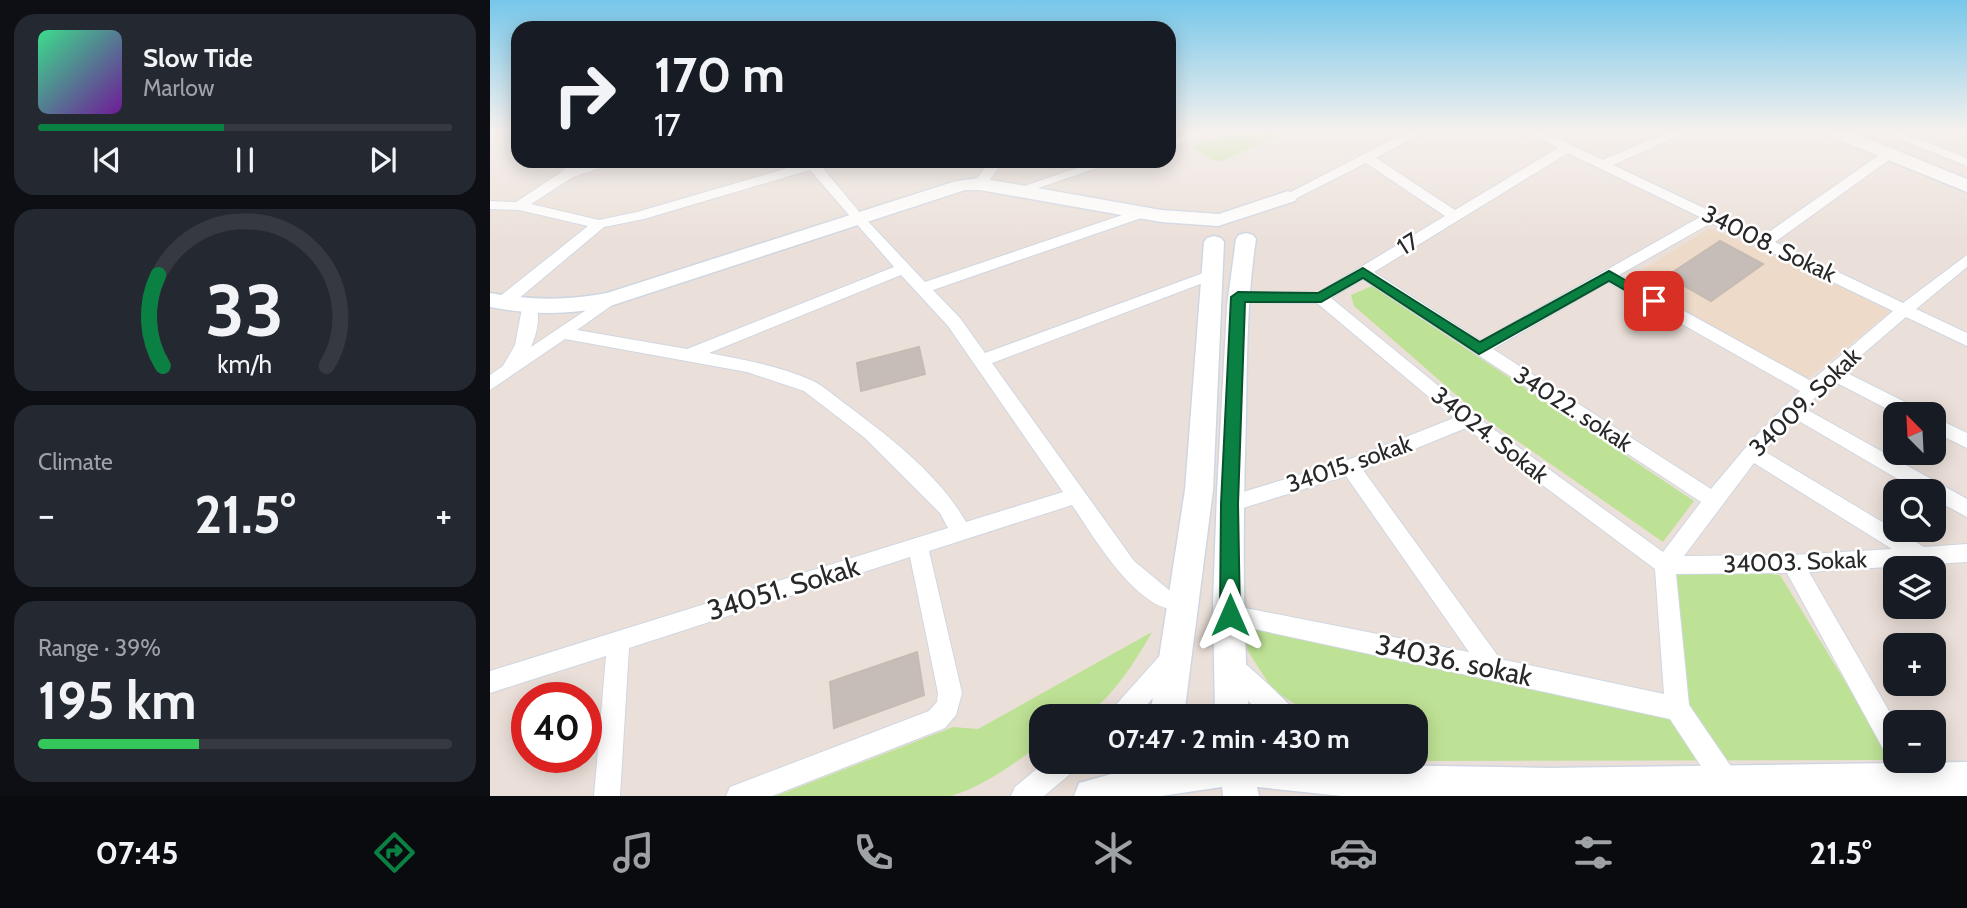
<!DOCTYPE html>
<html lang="en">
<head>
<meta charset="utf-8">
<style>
	body { margin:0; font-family:Cabin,sans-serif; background:#242831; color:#f1f3f6; height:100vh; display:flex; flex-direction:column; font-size:26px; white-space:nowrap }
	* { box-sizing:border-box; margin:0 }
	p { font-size:23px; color:#9ea1a6 }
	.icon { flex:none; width:38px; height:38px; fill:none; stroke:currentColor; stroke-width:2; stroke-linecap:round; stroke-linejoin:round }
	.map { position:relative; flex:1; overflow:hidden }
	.side { display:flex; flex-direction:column; gap:14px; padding:14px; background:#0d0f14; width:490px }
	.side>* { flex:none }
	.hud { position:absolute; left:21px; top:21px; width:665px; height:147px; border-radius:21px; box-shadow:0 4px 18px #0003; background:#171b24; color:#f1f3f6; overflow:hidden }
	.needle { width:46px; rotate:336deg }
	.buttons { position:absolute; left:1393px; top:402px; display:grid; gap:14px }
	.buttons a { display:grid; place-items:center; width:63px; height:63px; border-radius:14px; background:#171b24; box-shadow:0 4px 18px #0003; font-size:35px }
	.speed { position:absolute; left:21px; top:682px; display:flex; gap:14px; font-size:35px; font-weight:700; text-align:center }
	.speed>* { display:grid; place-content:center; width:91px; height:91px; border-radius:50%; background:#171b24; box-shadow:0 4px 18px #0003; line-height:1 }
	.speed .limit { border:10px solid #d22; background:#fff; color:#111 }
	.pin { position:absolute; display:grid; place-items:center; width:60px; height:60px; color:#fff; margin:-30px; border-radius:14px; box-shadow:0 4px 10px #0006 }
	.me { position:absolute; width:77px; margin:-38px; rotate:0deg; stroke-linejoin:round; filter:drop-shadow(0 0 5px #0008) }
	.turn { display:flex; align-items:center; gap:24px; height:147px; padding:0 28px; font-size:32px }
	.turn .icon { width:91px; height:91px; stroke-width:2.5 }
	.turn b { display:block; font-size:49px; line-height:60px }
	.big { font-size:52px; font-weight:700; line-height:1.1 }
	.side .tile { flex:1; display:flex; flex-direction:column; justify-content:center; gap:10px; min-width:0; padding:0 24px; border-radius:21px; background:#242831 }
	.side .dial { align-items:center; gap:0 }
	.dial svg { height:182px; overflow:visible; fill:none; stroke:#363941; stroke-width:7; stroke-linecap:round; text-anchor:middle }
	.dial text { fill:#f1f3f6; stroke:none }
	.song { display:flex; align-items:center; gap:21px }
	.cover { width:84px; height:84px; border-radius:10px; background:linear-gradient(135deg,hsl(150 70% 55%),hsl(280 70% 35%)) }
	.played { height:7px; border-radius:4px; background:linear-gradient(90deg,#0b8043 45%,#363941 45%) }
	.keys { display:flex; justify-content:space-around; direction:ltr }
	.heat { display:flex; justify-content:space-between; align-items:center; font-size:38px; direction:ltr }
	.charge { height:10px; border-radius:5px; background:linear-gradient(90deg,#34c759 39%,#363941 0) }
	.trip { position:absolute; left:539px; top:704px; width:399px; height:70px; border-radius:21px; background:#171b24; box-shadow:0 4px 18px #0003; font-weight:700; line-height:70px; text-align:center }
	.tabs { display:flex; height:112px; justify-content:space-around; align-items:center; background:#090b0e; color:#9ea1a6 }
	.tabs .icon { width:49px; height:49px }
	.tabs .current { color:#0b8043 }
	.tabs b { font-size:32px; color:#f1f3f6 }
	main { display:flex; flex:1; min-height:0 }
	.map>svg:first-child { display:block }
	.education { fill:#eddac8 }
	.green { fill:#bee295 }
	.building { fill:#c6bdb9; stroke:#c6bbb3; stroke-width:2 }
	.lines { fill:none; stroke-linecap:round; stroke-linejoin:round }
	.street-casing { stroke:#cfd6e1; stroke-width:2 }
	.secondary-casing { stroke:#cfd6e1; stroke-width:3 }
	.street { fill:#fff; fill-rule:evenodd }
	.secondary { fill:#fff; fill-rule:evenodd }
	.route { fill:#0b8043; stroke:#07532c; stroke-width:2 }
	.labels { text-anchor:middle; stroke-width:5; stroke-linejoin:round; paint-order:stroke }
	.street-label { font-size:24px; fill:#282828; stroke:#fff }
	.near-street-label { font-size:28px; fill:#282828; stroke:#fff }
</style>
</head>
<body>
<main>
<section class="side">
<div class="tile">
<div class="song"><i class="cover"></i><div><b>Slow Tide</b><p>Marlow</p></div></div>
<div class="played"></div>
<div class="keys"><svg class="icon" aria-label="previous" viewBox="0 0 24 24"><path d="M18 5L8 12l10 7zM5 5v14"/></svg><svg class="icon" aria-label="pause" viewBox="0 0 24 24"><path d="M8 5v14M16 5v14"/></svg><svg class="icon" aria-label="next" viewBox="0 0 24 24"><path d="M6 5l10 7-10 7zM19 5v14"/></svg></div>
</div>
<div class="tile dial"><svg viewBox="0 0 100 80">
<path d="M14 69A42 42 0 1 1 86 69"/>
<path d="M14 69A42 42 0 0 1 12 29" stroke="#0b8043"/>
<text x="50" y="56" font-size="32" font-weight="700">33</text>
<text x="50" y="72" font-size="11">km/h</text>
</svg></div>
<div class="tile"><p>Climate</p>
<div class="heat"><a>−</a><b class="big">21.5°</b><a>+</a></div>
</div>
<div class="tile"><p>Range · 39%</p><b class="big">195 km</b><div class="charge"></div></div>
</section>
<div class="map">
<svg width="1477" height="796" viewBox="0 0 1477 796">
	<rect width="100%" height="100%" fill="#ebe0d9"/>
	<!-- education -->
	<polygon class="education" points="1220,228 1402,310 1317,379 1136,280"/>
	<!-- green -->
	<g class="green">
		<polygon points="749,131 799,131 732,161 722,160 702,146"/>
		<polygon points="882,286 1204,501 1173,542 987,413 864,306 861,295"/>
		<polygon points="1175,565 1290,575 1403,760 926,761 926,716 824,716 783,690 752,642 758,628 1186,708"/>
		<path d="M662,632C650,654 615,711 590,716C579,718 563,716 551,716V744C523,764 495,786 461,796H286L463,727L488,729Z"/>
	</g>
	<!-- building -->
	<g class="building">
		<polygon points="1230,241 1273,264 1221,301 1177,276"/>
		<polygon points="429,347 435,374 371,391 367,363"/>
		<polygon points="427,652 434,695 344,728 340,682"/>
	</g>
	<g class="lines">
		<defs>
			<g id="street">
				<polygon points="705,131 725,131 679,147 679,139"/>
				<path d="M919,131H935L886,158L965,210L1068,148L1036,131H1052L1113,160L1181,131H1198L1123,165L1273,236L1395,151H1403V157L1285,242L1413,303L1477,255V267L1426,309L1477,333V346L1416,317L1353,371L1431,410L1434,415H1409L1343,381L1314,408L1477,499V517L1444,499V492H1430L1304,418L1274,451L1434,547L1477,544V562L1319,572L1406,723L1405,757L1396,754L1297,573L1186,574L1199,705L1246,774L1250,783L1246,792L1237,796L1228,792L1180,719L732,622L729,615L732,608L740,605L979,652L856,476L740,512L733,510L730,504L733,498L855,461L964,418L827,303L748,302L740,297L748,292L828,293L955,216L876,163L803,200L798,201L791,197ZM1078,153L1210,217L991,341L884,272ZM1221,223L1403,311L1321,381L1129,275ZM873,279L1211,502L1173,552L984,415L841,298ZM1118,282L1310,391L1262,440L1221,489L1003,349ZM976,428L1165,569L1174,694L1010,659L873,470ZM1264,463L1402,549L1303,555L1194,556Z"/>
				<polygon points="1390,131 1408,131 1477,158 1477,166"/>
				<path d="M80,161H92L89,167L111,161H131L83,177L41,204L109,220L147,212L315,163L314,161H338L337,165L331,166L372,215L435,282L647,210H657V216L443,290L470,318L495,353L716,272H726L729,275L726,278L502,363L644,561L679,590L703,594L706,601L703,608C654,626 605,538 582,505L439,551L472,693L466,715L455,728L282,796H236L240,787L439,711L447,702L448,693L420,557L139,648L130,796H104L116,656L0,693V671L458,528L450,513L375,438L314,391L257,372L75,339L0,390V375L13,366L25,345L33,303H45C51,317 47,333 41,347L120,294L128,299L125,303L87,330L197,349L404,267L320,170L154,219L114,227L21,305H9L7,301L9,297L98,226L29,210L0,209V201L26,202L73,171ZM411,275L458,326L573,492L476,522C449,475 401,438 358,406C347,398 335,387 323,381C290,366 255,360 219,353Z"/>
				<polygon points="500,161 513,161 495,187 485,187 483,184"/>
				<polygon points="608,161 627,161 531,194 521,194 519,191"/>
				<polygon points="1444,417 1477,433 1477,448 1444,432"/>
				<polygon points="682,648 690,651 693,659 690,667 647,716 619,716 623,708 674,651"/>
				<path d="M741,653C749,656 806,709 809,716C799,716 784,719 775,714C762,708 735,677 730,664L733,656Z"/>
				<polygon points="556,761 588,761 585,770 554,796 521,796 525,787"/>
			</g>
			<g id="secondary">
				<polygon points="1335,131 1359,131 1477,179 1477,192 1337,135"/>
				<path d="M490,178L671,210L729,214L798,191L807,197L805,201L728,226L671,222L490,190H475L120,306C78,315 42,315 0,307V293C40,300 76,301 117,293L466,181Z"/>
				<path d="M756,233L763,235L766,239C757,298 757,356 756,416C753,516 752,616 759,716H725L723,604L727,493L737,306L746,239L749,235Z"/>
				<polygon points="724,236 731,238 734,242 723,490 694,716 660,716 695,490 714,242 717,238"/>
				<polygon points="668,761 855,761 894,765 1058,768 1477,762 1477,796 852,796 767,787 769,796 733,796 732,787 671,796 584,796 589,783"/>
			</g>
		</defs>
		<!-- street casing -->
		<use href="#street" class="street-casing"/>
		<!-- secondary casing -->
		<use href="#secondary" class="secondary-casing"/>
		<!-- street -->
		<use href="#street" class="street"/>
		<!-- secondary -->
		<use href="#secondary" class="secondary"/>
	</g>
	<!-- sky -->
	<linearGradient id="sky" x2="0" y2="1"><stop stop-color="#76c7ea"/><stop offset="0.54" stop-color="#f6f1ee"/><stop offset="1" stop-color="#f6f1ee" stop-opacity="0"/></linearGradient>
	<rect width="1477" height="243" fill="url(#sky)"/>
	<!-- route -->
	<polygon class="route" points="873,268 990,342 1119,271 1172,301 1164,306 1159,304 1119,281 989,354 873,278 831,302 755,302 748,504 750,615 747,621 740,624 733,621 730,615 731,504 741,297 748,292 828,293"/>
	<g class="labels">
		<!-- street labels -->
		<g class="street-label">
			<text transform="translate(918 244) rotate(-32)" y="8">17</text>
			<text transform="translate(1279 244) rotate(26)" y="8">34008. Sokak</text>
			<text transform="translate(1315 402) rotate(-44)" y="8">34009. Sokak</text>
			<text transform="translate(1083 409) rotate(33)" y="8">34022. sokak</text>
			<text transform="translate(1000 435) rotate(38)" y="8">34024. Sokak</text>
			<text transform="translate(859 464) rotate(-19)" y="8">34015. sokak</text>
			<text transform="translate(1305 562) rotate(-2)" y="8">34003. Sokak</text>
		</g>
		<!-- near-street labels -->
		<g class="near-street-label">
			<text transform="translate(293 588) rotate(-17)" y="10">34051. Sokak</text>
			<text transform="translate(964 660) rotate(12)" y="10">34036. sokak</text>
		</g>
	</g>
</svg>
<div class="buttons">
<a><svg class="needle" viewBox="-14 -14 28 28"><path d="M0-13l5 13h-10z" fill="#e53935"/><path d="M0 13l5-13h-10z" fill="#9ea1a6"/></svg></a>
<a><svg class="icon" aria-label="search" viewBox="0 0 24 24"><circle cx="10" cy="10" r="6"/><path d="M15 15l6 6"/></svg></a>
<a><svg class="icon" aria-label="layers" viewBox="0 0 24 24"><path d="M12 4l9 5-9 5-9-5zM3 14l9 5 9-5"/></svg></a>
<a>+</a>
<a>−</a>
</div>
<div class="speed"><div class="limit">40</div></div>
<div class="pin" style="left:1164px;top:301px;background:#d93025"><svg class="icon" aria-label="arrive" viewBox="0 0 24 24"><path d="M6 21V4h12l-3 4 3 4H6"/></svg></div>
<svg class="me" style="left:740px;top:615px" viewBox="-20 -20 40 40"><path d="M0-17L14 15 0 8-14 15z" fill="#0b8043" stroke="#fff" stroke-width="4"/></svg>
<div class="trip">07:47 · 2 min · 430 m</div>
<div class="hud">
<div class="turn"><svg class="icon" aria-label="right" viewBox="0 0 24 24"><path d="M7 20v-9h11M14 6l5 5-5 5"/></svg><div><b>170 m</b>17</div></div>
</div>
</div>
</main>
<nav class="tabs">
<b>07:45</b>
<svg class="icon current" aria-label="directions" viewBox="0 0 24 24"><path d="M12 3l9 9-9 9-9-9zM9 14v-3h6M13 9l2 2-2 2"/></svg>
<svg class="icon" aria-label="music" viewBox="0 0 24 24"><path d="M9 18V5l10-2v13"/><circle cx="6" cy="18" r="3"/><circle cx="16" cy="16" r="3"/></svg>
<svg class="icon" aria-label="phone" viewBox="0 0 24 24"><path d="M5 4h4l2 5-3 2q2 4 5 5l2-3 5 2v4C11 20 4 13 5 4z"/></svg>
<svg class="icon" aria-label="climate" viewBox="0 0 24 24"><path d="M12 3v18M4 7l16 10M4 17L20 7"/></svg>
<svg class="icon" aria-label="car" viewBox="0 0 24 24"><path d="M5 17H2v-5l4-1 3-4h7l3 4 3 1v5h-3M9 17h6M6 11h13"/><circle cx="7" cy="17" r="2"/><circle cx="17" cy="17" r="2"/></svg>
<svg class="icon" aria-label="filters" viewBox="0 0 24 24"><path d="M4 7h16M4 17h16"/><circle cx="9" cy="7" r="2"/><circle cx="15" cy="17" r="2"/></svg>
<b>21.5°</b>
</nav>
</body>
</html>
